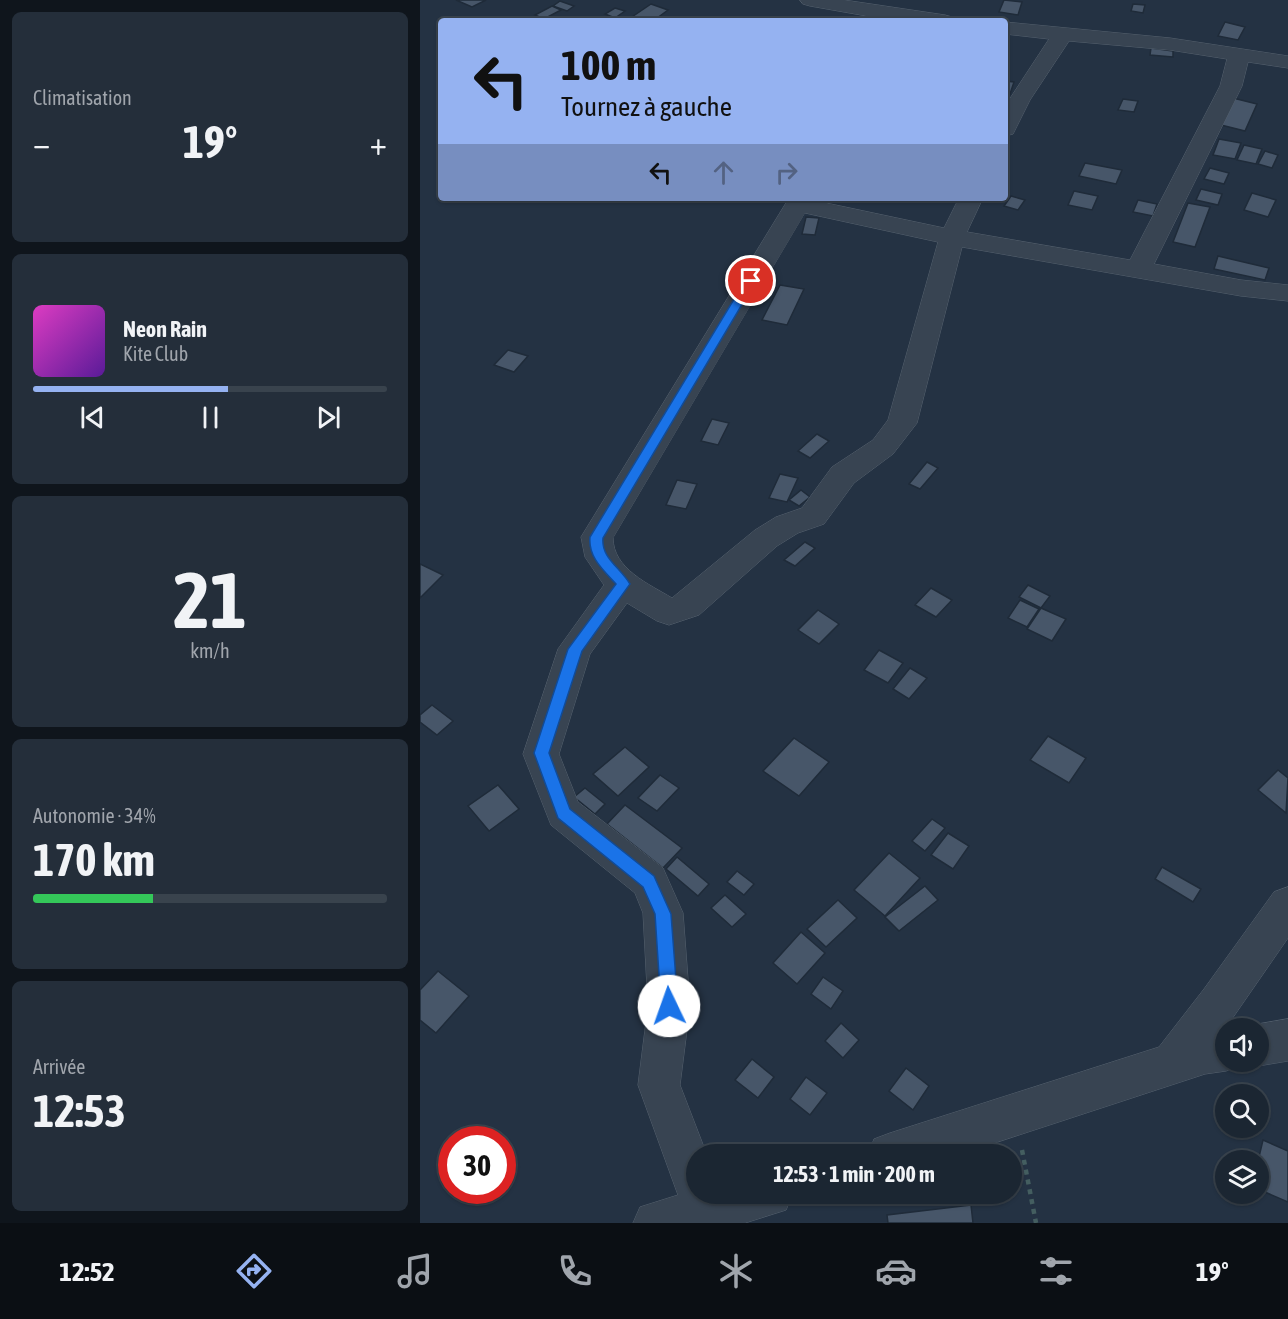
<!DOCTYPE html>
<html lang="fr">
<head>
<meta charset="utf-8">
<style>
	body { margin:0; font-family:"Asap Condensed",sans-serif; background:#242e3a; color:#f1f3f6; height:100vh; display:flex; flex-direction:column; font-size:22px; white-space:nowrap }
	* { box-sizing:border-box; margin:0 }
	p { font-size:20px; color:#a0a5ac }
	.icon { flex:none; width:33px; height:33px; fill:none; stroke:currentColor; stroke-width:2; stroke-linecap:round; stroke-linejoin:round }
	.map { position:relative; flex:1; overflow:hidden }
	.sheet { display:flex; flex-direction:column; gap:12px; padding:12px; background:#0f151c; width:420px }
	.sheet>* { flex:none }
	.guide { position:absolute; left:18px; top:18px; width:570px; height:183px; border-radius:6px; box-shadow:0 2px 4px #0004,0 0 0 2px #39434d; background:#95b2f1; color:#111; overflow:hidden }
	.controls { position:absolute; left:795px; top:1018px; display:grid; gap:12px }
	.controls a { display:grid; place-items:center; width:54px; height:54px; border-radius:50%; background:#1b2632; box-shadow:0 2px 4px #0004,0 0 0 2px #39434d; font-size:30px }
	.speed { position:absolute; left:18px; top:1126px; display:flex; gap:12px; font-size:30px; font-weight:700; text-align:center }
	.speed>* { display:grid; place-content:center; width:78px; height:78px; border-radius:50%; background:#1b2632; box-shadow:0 2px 4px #0004,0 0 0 2px #39434d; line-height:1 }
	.speed .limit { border:9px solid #d22; background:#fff; color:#111 }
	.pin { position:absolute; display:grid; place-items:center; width:51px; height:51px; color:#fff; margin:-26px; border:3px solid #fff; border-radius:50%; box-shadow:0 2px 6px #0007 }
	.me { position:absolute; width:66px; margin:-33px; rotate:357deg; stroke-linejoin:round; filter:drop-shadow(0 0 4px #0008) }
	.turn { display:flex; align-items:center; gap:21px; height:126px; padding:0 24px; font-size:27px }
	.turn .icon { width:78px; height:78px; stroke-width:2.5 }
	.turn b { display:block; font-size:42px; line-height:51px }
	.lanes { display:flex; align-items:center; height:57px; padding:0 24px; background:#0003; justify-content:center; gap:30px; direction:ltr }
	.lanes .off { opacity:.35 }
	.big { font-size:45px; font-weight:700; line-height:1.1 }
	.sheet .tile { flex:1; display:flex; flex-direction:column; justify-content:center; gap:9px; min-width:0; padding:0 21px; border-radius:9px; background:#242e3a }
	.sheet .dial { align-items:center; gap:0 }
	.dial b { font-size:78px; line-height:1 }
	.song { display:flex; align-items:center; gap:18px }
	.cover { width:72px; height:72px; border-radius:9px; background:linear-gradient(135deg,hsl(310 70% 55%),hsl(270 70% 35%)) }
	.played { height:6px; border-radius:3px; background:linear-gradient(90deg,#95b2f1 55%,#39434d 55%) }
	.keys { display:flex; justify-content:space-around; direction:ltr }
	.heat { display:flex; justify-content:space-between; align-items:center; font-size:33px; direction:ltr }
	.charge { height:9px; border-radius:4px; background:linear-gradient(90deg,#34c759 34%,#39434d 0) }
	.trip { position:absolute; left:266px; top:1144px; width:336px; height:60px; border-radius:30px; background:#1b2632; box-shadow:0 2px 4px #0004,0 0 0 2px #39434d; font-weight:700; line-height:60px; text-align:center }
	.tabs { display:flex; height:96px; justify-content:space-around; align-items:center; background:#0b0f14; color:#a0a5ac }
	.tabs .icon { width:42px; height:42px }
	.tabs .active { color:#95b2f1 }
	.tabs b { font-size:27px; color:#f1f3f6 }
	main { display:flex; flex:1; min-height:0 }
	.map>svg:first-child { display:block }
	.building { fill:#475669; stroke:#1f2b39; stroke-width:1.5 }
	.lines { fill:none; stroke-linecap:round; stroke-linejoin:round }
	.street-casing { stroke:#56626f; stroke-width:1 }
	.path { stroke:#445e60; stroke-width:4.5; stroke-dasharray:5 5; stroke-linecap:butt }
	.street { fill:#384452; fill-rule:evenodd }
	.route { fill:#1a73e8; stroke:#114b97; stroke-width:1.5 }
</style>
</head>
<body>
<main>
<section class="sheet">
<div class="tile"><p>Climatisation</p>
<div class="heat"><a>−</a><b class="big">19°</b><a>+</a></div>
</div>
<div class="tile">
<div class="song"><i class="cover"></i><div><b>Neon Rain</b><p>Kite Club</p></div></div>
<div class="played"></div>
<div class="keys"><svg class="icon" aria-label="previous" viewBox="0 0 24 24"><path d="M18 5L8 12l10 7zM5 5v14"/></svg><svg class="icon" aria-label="pause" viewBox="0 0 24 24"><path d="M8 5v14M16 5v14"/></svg><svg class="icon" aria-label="next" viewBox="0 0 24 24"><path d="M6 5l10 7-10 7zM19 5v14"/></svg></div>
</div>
<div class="tile dial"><b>21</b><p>km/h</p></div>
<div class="tile"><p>Autonomie · 34%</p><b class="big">170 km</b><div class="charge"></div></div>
<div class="tile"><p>Arrivée</p><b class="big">12:53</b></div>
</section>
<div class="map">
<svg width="868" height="1223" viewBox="0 0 868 1223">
	<rect width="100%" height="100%" fill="#243243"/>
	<!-- building -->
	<g class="building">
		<polygon points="36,0 66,0 52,7"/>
		<polygon points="584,0 602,2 598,15 579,12"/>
		<polygon points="140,1 154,6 147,11 133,6"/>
		<polygon points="231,4 248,10 233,21 206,21"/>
		<polygon points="713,4 725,5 723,13 711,11"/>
		<polygon points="132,6 141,10 124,19 115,15"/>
		<polygon points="195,8 205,11 195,18 185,14"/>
		<polygon points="805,22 825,27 818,40 798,36"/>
		<polygon points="731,48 753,51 753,57 730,55"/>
		<polygon points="585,81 594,82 589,97 585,96"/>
		<polygon points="813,98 837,104 825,131 801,125"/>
		<polygon points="703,99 718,101 714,112 698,110"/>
		<polygon points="799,139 821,143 815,159 793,155"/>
		<polygon points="824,145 842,149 836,164 817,160"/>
		<polygon points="845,151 858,155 852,168 838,164"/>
		<polygon points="665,163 702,170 696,184 659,176"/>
		<polygon points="790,168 809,173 804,184 784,179"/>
		<polygon points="781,189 802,194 798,205 776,200"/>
		<polygon points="654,191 678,196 672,210 648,205"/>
		<polygon points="832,193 856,200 848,217 824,210"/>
		<polygon points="591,196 605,200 598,210 584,206"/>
		<polygon points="718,200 737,204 733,216 713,212"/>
		<polygon points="768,203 790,207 775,247 753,242"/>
		<polygon points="386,217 399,218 395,235 382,234"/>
		<polygon points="798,256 849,268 845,280 794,269"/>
		<polygon points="360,285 384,289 367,325 342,320"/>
		<polygon points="88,350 108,356 94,372 74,365"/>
		<polygon points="292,419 309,423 298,445 281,441"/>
		<polygon points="397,434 409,441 390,458 378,451"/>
		<polygon points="507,462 518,468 500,489 489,484"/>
		<polygon points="360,474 378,478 367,502 349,498"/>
		<polygon points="257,480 277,484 266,509 246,505"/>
		<polygon points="381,490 390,497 379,506 369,500"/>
		<polygon points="385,542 395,548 375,566 364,560"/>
		<polygon points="0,564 23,575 0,598"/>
		<polygon points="608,585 630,596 621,608 599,597"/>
		<polygon points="511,588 532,600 516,617 495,605"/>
		<polygon points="600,600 619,609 607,627 588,618"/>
		<polygon points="621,608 646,619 632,641 607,629"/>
		<polygon points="398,610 419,624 399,644 378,630"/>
		<polygon points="459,650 483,663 468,683 444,670"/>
		<polygon points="490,668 507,678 489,699 473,689"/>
		<polygon points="12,705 33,721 17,735 0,722 0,715"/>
		<polygon points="628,736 666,758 649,783 610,760"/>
		<polygon points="374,738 409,762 379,796 343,771"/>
		<polygon points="205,747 229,767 198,796 173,774"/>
		<polygon points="858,770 868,778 866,813 838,790"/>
		<polygon points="240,775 259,788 237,811 218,798"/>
		<polygon points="78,785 99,809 69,831 48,806"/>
		<polygon points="165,788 185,804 175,814 154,797"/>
		<polygon points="205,805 262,848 243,868 187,824"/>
		<polygon points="512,819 525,828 505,851 492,841"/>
		<polygon points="528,833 549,846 533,869 511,855"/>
		<polygon points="469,853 500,878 465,916 434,890"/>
		<polygon points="257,857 289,884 278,896 246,869"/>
		<polygon points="742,867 781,889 773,902 735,879"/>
		<polygon points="317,871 334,884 324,895 307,882"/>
		<polygon points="505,886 518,900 479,931 465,917"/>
		<polygon points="305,895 326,914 312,927 291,908"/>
		<polygon points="418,900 437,918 406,947 387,929"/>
		<polygon points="381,932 405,953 377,984 353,963"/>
		<polygon points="18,971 49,996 16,1033 0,1020 0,990"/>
		<polygon points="403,977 423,991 411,1009 391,994"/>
		<polygon points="421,1023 439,1040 423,1058 405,1041"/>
		<polygon points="332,1059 354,1077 338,1098 315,1080"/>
		<polygon points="486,1068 509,1086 493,1110 469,1091"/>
		<polygon points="386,1077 407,1093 390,1115 370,1099"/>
		<polygon points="843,1140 868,1151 868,1202 838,1189 838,1161"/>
		<polygon points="551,1205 553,1223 468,1223 467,1215"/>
	</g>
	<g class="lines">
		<defs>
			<g id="street">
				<polygon points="380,0 424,0 525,15 532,17 535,21 475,21 390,6 383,4"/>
				<path d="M585,22L750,38L868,56V68L828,62L822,86L734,264L821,280L868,285V301L821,296L542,247L497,423L473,454L434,483L404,524L378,533L357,546L279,615L249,625L237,621L207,603L170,654L139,754L158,802L243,868L263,913L270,1006L260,1085L287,1155H276V1194H373L366,1210L325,1223H213L220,1207L258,1195L218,1085L228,1006L223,913L215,893L131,825L103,754L138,649L184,585L165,557L161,537L369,198H393L392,200L524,228L539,198H563L547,232L710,260L800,86L807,59L750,50L649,41L610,100L593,134L585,136V106L629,39L585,34ZM385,213L518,242L468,420L453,440L412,467L382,508L356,517L335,530L252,598C229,584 193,569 193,538Z"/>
				<polygon points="868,887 868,938 805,1029 806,1062 822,1062 821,1065 806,1071 785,1074 538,1155 448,1155 454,1139 470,1133 739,1047 784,989 854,892"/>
				<polygon points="868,1019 868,1061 838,1066 828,1062 838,1062 838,1029 826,1029 838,1024"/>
			</g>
		</defs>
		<!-- street casing -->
		<use href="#street" class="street-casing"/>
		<!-- path -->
		<polyline class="path" points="602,1150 616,1223"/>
		<!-- street -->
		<use href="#street" class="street"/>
	</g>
	<!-- route -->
	<path class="route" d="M331,278L336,281L183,538C181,558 200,567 210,584L162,651L129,753L150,809L234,876L251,914L258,1006L255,1012L249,1015L243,1012L241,1006L235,914L223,887L138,818L114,753L148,649L196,584C183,570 168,557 170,537L325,281Z"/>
</svg>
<div class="controls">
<a><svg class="icon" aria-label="sound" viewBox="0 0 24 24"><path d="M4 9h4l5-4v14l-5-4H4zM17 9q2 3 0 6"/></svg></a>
<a><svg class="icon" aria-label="search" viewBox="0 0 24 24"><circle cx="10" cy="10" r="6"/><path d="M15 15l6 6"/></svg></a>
<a><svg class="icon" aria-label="layers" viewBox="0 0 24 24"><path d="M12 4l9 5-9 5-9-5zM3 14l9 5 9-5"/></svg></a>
</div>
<div class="speed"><div class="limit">30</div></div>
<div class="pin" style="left:331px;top:281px;background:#d93025"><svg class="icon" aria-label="arrive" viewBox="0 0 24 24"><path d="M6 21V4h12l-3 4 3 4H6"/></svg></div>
<svg class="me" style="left:249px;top:1006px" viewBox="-20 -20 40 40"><circle r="19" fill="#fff"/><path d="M0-13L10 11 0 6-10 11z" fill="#1a73e8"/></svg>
<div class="trip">12:53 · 1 min · 200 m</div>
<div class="guide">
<div class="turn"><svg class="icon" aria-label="left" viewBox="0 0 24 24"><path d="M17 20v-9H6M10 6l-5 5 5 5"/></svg><div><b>100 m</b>Tournez à gauche</div></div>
<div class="lanes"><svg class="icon" aria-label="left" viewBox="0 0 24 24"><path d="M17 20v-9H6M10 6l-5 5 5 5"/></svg><svg class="icon off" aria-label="ahead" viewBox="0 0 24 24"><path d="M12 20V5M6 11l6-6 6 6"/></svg><svg class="icon off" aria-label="right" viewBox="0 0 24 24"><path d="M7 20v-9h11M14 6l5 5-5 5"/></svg></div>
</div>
</div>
</main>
<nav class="tabs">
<b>12:52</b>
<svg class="icon active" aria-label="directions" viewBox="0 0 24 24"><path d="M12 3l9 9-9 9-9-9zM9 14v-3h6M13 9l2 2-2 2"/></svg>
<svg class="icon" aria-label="music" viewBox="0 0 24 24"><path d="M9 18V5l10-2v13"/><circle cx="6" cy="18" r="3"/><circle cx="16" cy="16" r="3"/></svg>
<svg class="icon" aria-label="phone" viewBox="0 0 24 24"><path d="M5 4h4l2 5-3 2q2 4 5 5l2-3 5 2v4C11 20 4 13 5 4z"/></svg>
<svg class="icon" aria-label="climate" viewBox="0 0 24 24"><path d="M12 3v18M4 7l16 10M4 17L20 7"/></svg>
<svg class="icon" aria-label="car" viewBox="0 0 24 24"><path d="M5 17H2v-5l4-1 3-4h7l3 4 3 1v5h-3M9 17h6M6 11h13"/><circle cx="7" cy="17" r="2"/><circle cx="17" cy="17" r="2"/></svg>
<svg class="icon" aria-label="filters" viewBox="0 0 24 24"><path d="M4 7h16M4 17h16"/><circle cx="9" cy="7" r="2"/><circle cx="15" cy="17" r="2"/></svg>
<b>19°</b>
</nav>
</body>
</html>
